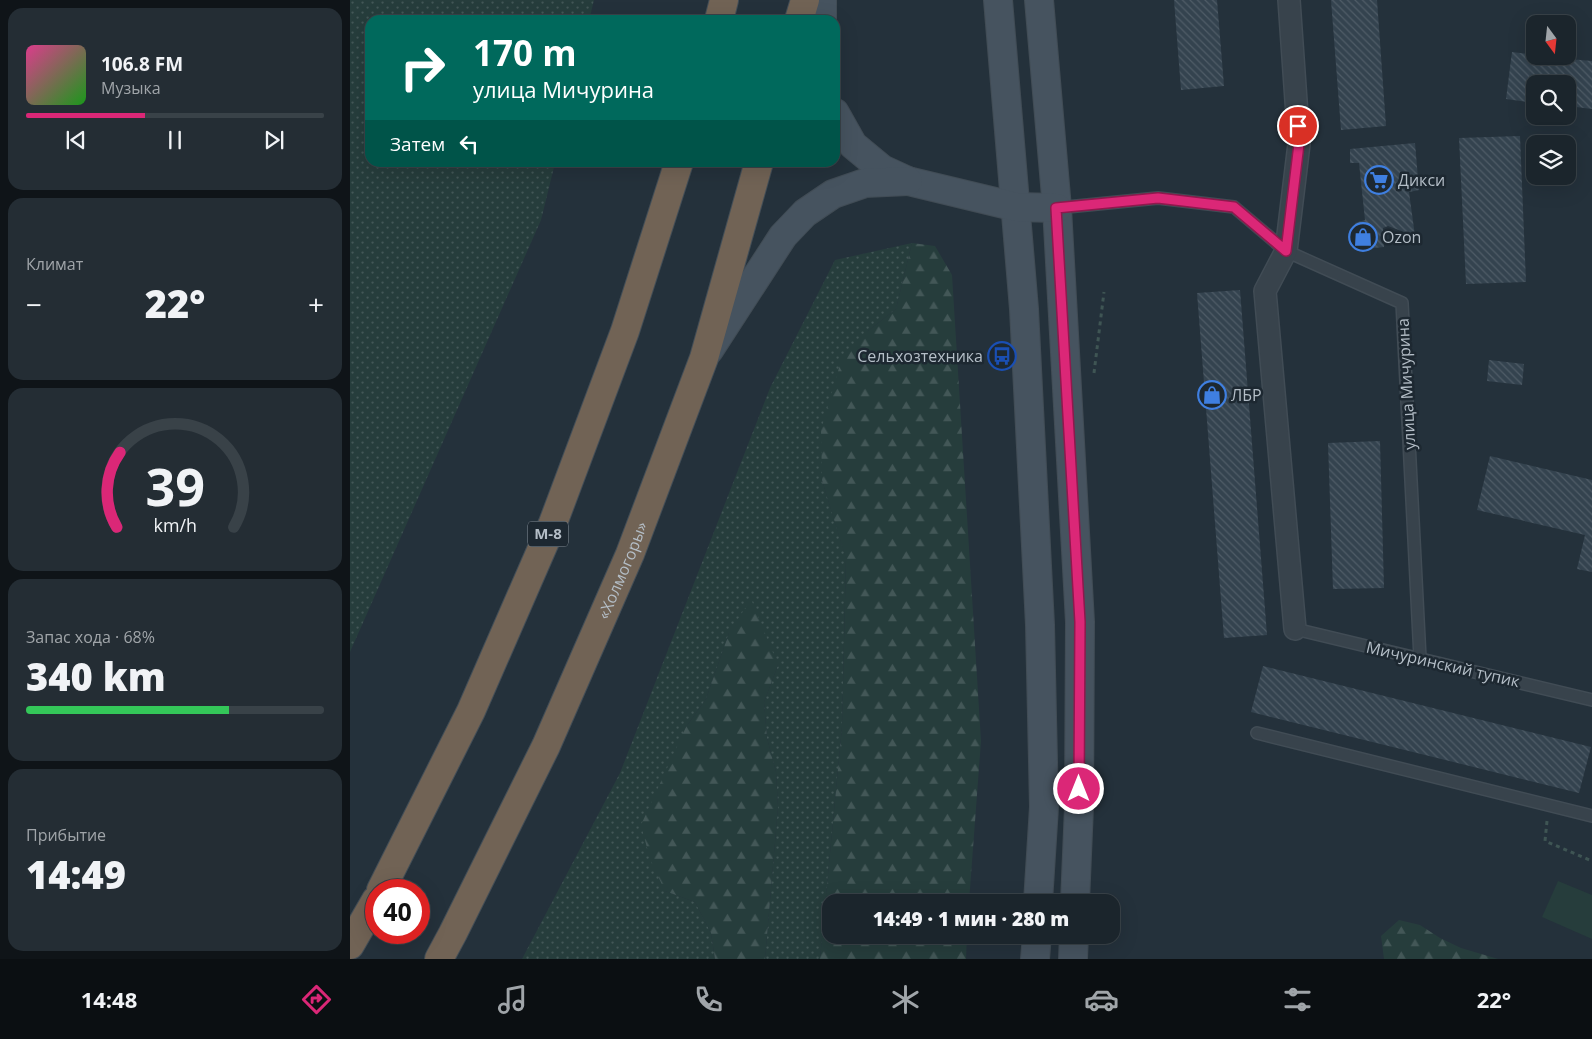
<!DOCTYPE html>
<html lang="ru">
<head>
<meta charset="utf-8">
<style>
	body { margin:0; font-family:"Open Sans",sans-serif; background:#242d34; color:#f1f3f6; height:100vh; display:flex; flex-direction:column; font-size:19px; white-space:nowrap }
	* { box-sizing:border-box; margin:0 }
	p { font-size:16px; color:#a0a5a9 }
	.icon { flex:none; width:28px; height:28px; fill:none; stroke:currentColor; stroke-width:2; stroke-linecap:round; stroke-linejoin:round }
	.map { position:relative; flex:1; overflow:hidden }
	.side { display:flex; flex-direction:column; gap:8px; padding:8px; background:#0f1418; width:350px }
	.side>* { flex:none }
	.hud { position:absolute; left:15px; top:15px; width:475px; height:152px; border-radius:15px; box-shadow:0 5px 20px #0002,0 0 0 1px #394248; background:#00695c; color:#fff; overflow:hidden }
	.needle { width:32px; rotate:165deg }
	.tools { position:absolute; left:1176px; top:15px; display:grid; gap:10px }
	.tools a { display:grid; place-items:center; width:50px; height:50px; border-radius:10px; background:#1b252c; box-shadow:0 5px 20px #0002,0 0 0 1px #394248; font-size:25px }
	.speed { position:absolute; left:15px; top:879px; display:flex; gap:10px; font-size:25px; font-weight:700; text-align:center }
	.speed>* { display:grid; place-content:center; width:65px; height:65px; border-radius:50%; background:#1b252c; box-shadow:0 5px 20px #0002,0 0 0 1px #394248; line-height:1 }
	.speed .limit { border:8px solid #d22; background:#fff; color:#111 }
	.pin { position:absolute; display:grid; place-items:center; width:42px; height:42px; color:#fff; margin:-21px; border:2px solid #fff; border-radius:50%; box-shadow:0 1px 5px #0007 }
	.me { position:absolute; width:55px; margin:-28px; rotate:0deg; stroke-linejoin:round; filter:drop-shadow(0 0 4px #0008) }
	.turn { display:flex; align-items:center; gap:18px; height:105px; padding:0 25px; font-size:22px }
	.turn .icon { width:65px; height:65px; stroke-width:2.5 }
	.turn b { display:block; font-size:35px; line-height:42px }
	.then { display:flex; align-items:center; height:48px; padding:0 25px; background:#0003; gap:10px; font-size:19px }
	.big { font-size:38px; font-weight:800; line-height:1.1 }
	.side .card { flex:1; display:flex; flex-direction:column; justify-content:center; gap:8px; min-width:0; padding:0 18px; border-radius:15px; background:#242d34 }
	.side .dial { align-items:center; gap:0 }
	.dial svg { height:130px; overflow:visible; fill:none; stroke:#394248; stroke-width:7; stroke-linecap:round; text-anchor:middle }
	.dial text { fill:#f1f3f6; stroke:none }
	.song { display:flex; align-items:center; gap:15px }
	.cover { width:60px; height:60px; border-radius:8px; background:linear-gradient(135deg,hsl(330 70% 55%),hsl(120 70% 35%)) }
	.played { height:5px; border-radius:2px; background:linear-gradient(90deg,#db2777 40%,#394248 40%) }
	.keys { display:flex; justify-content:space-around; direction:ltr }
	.heat { display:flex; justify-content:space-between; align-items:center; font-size:28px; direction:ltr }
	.charge { height:8px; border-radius:4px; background:linear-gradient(90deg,#34c759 68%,#394248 0) }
	.trip { position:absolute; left:472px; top:894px; width:298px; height:50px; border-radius:15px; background:#1b252c; box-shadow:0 5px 20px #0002,0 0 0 1px #394248; font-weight:800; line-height:50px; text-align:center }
	.tab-bar { display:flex; height:80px; justify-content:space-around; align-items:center; background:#0b0f12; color:#a0a5a9 }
	.tab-bar .icon { width:35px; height:35px }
	.tab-bar .selected { color:#db2777 }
	.tab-bar b { font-size:22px; color:#f1f3f6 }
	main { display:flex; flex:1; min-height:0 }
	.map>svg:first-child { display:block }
	.grass { fill:url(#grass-dots) }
	.forest { fill:url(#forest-firs) }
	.pitch { fill:#263d3c }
	.building { fill:url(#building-back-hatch) }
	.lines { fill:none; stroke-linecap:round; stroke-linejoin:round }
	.lane-casing { stroke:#414c55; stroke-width:14 }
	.street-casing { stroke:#414c55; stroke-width:24 }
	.secondary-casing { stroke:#414c55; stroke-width:30 }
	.highway-casing { stroke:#434e57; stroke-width:30 }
	.path { stroke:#3f5554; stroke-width:3; stroke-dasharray:4 4; stroke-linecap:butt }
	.lane { stroke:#38434c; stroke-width:11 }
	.street { stroke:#38434c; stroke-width:21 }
	.secondary { stroke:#46535f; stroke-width:28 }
	.highway { stroke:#716355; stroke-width:28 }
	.route-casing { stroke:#8e194d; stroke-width:12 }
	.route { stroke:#db2777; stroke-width:9 }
	.labels { text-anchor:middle; stroke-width:5; stroke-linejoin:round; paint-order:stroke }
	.shield { fill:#1d2831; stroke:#87919a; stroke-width:1 }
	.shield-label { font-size:15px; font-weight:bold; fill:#b4bec7 }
	.poi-label { font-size:16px; fill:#b4bec7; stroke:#1d2831; text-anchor:start }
	.street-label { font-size:16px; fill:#b4bec7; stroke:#1d2831 }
</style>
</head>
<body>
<main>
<section class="side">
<div class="card">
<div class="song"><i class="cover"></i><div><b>106.8 FM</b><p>Музыка</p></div></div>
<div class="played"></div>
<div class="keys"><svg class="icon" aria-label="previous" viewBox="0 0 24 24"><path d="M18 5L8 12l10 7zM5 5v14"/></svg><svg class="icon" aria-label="pause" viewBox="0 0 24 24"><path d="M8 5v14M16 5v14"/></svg><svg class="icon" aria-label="next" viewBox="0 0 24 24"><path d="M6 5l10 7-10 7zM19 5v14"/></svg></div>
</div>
<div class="card"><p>Климат</p>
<div class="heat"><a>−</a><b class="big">22°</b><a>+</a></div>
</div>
<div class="card dial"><svg viewBox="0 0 100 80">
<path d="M14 69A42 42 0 1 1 86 69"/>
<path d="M14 69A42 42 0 0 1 16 23" stroke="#db2777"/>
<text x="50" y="56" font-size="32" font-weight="700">39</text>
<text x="50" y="72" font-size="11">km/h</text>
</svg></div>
<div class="card"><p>Запас хода · 68%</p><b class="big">340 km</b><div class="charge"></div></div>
<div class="card"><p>Прибытие</p><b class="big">14:49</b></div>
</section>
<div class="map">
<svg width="1242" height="959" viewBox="0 0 1242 959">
	<defs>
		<pattern id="grass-dots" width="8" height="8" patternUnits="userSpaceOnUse" patternTransform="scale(1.25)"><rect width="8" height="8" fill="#263d3c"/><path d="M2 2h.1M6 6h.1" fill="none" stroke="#435757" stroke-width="1.8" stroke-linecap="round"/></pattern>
		<pattern id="forest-firs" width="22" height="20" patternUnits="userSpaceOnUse" patternTransform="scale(1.25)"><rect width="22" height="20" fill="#263d3c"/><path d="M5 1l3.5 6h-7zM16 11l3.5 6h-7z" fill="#435757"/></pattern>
		<pattern id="building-back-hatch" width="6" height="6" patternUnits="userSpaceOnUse" patternTransform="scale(1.25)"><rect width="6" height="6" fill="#34434f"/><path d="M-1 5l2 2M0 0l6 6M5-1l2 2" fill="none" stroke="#4f5c67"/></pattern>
	</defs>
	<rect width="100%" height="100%" fill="#24313b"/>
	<!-- grass -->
	<g class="grass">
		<polygon points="0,0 244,0 239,20 20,20 20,162 205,163 191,220 0,652"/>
		<polygon points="562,243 546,309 518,331 472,480 496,558 492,727 470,959 415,959 428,807 426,772 417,738 414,702 428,665 379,633 356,699 336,727 315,891 345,902 361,933 365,959 172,959 270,773 420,388 485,260"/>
	</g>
	<!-- forest -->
	<g class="forest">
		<polygon points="562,243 585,246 602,275 631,741 619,902 481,902 481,935 617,935 616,959 470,959 492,727 496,559 472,480 471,430 491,361 518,331 546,309"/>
		<polygon points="401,599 428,665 414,702 417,738 426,772 428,807 415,959 365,959 361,933 345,902 315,891 300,859 291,825 336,727 356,699 379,633"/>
		<polygon points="1049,920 1070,925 1090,938 1111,948 1148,959 1034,959 1031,936"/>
	</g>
	<!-- pitch -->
	<polygon class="pitch" points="1208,881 1242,895 1242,939 1192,917"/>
	<!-- building -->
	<g class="building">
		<polygon points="824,0 867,0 874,86 831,90"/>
		<polygon points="981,0 1027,0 1036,126 991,130"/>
		<polygon points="1162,52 1185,55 1185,56 1242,61 1242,109 1218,106 1218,84 1185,84 1185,103 1156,99"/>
		<polygon points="1170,136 1176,282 1116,284 1109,138"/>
		<polygon points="1065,143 1069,190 1059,192 1065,236 1038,226 1033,228 1034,247 1006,250 1005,223 1015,220 1009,163 1000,163 1000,149"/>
		<polygon points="890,290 917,635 874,638 847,293"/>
		<polygon points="1139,360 1174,364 1172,385 1137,381"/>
		<polygon points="1030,441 1034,588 983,589 978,443"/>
		<polygon points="1140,456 1242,480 1242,572 1227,569 1235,535 1127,510"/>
		<polygon points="913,666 1241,747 1229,793 901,712"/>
	</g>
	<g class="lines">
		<defs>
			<g id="lane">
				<polyline points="707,208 808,198 884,207 936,251 1052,303 1070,658"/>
				<polyline points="945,629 1242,700"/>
				<polyline points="907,733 1242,816"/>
			</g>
			<polyline id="street" points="939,0 949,144 936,251 915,291 945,629"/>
			<g id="secondary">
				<polyline points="648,0 674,309 690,625 694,807 688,902"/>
				<polyline points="689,0 707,208 730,622 729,807 725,902"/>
				<polyline points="472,20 472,0"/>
				<polyline points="485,113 503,145 532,169 558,181 666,207 707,208"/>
				<polyline points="359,350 433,236 455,213 483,194 515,183 558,181"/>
				<polyline points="685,959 687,935"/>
				<polyline points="723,959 724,935"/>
			</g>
			<g id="highway">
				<polyline points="369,20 374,0"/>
				<polyline points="449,20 455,0"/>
				<polyline points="31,890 121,711 203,523 275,331 329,162"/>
				<polyline points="0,945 26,900"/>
				<path id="s1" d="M89,959L103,933L196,746L280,554L354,358L409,162"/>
			</g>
		</defs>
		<!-- lane casing -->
		<use href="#lane" class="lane-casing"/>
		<!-- street casing -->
		<use href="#street" class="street-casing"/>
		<!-- secondary casing -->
		<use href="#secondary" class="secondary-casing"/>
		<!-- highway casing -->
		<use href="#highway" class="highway-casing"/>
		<!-- path -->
		<g class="path">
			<polyline points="744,373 754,292"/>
			<polyline points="1197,821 1195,841 1242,861"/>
		</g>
		<!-- lane -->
		<use href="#lane" class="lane"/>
		<!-- street -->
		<use href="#street" class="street"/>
		<!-- secondary -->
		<use href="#secondary" class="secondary"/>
		<!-- highway -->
		<use href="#highway" class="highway"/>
	</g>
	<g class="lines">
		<defs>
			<polyline id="route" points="729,789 730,622 706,208 808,198 884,207 936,251 949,144 948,126"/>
		</defs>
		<!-- route casing -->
		<use href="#route" class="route-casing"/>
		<!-- route -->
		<use href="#route" class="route"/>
	</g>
	<!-- icons -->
	<defs>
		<symbol id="supermarket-ring" viewBox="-11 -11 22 22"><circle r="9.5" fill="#1d2831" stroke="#3f7fe0" stroke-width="1.5"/><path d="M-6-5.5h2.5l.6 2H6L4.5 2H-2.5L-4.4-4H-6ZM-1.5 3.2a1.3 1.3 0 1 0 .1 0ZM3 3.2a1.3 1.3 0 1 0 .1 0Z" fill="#3f7fe0"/></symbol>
		<symbol id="shop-ring" viewBox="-11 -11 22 22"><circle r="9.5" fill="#1d2831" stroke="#3f7fe0" stroke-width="1.5"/><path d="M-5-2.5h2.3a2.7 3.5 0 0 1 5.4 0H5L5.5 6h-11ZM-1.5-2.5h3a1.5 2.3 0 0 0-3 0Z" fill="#3f7fe0"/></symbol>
		<symbol id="bus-ring" viewBox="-11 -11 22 22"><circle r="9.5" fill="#1d2831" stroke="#1a4fb4" stroke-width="1.5"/><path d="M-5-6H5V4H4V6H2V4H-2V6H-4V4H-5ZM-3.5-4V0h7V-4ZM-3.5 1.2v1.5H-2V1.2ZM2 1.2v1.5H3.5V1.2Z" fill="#1a4fb4"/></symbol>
	</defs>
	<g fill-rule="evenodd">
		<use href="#supermarket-ring" x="1013" y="164" width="32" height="32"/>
		<use href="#shop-ring" x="997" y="221" width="32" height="32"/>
		<use href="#bus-ring" x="636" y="340" width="32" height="32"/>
		<use href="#shop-ring" x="846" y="379" width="32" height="32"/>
	</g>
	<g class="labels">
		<!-- shield labels -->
		<rect class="shield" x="178" y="521.5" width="40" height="25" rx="4"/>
		<g class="shield-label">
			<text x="198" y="539">М-8</text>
		</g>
		<!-- poi labels -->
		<g class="poi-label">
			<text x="1048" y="186">Дикси</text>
			<text x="1032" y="243">Ozon</text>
			<text x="633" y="362" text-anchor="end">Сельхозтехника</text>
			<text x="881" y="401">ЛБР</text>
		</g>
		<!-- street labels -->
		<g class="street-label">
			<text transform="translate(1056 384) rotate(-93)" y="6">улица Мичурина</text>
			<text dy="6" stroke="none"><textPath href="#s1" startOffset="430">«Холмогоры»</textPath></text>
			<text transform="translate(1093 664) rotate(13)" y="6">Мичуринский тупик</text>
		</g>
	</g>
</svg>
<div class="tools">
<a><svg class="needle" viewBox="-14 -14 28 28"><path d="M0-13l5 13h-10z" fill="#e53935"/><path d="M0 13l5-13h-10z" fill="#a0a5a9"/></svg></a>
<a><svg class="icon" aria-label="search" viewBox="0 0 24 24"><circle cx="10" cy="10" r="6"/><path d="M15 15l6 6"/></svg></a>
<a><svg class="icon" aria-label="layers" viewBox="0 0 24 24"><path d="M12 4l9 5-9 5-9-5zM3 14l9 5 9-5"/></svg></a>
</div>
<div class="speed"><div class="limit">40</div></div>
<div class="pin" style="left:948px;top:126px;background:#d93025"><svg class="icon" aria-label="arrive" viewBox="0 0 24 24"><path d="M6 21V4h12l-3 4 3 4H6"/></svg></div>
<svg class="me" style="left:729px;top:789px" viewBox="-20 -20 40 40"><circle r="17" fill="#db2777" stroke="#fff" stroke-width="3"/><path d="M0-11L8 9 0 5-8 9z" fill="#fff"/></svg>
<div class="trip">14:49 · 1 мин · 280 m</div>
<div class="hud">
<div class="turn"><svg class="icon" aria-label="right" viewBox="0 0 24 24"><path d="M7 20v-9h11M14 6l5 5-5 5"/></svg><div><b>170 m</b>улица Мичурина</div></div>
<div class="then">Затем<svg class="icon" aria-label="left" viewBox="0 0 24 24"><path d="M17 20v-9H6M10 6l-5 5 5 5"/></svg></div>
</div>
</div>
</main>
<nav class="tab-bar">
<b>14:48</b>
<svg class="icon selected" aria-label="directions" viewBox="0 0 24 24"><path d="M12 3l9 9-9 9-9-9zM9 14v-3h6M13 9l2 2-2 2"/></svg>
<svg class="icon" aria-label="music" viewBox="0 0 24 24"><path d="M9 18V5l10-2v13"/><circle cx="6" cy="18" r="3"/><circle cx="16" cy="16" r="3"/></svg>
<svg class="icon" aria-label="phone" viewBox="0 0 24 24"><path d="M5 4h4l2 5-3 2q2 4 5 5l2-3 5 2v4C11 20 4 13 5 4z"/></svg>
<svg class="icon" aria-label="climate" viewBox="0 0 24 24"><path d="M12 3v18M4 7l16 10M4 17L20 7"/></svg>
<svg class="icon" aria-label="car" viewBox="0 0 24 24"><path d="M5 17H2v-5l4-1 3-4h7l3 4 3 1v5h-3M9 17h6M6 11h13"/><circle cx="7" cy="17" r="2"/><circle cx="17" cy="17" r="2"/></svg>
<svg class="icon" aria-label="filters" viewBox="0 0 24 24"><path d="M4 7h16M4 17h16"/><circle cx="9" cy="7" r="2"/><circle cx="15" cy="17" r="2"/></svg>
<b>22°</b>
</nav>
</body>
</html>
